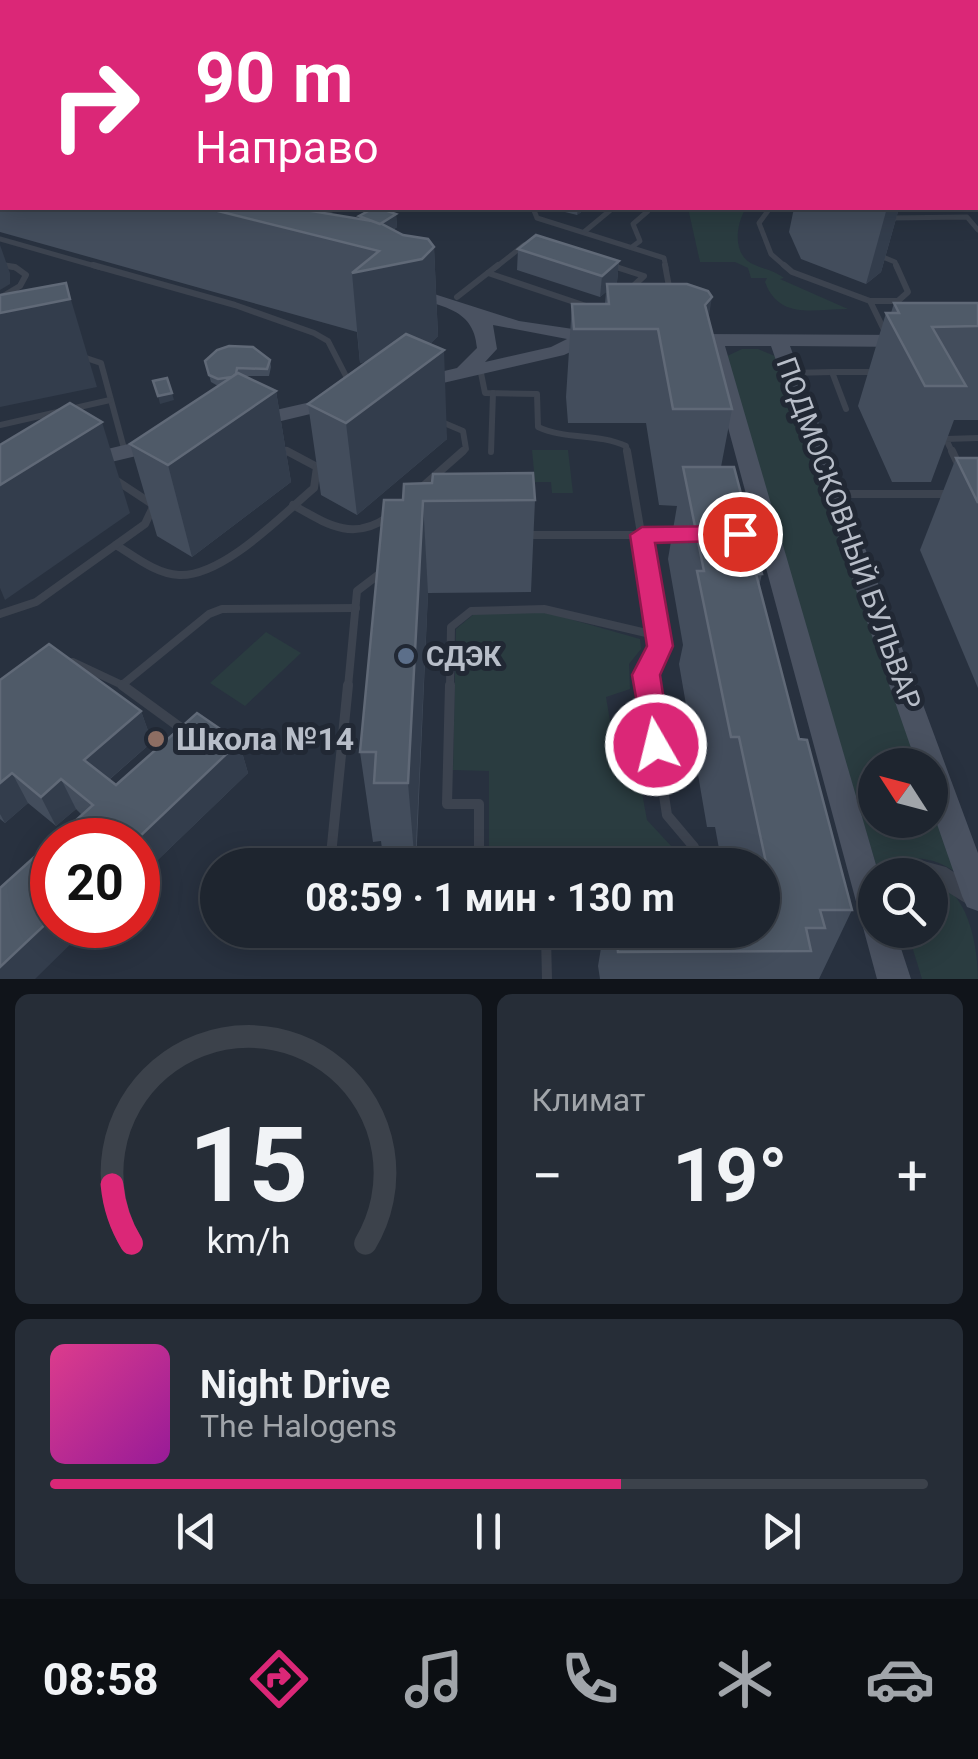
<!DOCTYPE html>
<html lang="ru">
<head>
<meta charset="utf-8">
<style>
	body { margin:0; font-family:Roboto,sans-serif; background:#262d37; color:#f1f3f6; height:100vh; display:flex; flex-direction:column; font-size:38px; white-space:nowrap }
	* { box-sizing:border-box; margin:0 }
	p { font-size:32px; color:#a1a5aa }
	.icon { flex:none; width:55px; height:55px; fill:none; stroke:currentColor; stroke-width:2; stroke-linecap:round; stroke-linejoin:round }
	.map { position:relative; height:979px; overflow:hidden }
	.panel { display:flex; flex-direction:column; gap:15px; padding:15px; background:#10141a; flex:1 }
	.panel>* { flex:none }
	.banner { position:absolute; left:0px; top:0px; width:980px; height:210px; box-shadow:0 5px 25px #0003,0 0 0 2px #3c424b; background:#db2777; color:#fff; overflow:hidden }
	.needle { width:65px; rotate:306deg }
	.controls { position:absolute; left:858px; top:748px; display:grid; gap:20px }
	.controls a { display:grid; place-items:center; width:90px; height:90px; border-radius:50%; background:#1e252f; box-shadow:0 5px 25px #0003,0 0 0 2px #3c424b; font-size:50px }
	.speed { position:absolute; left:30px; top:818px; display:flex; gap:20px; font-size:50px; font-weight:700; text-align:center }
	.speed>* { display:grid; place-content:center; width:130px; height:130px; border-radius:50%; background:#1e252f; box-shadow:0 5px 25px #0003,0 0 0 2px #3c424b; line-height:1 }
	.speed .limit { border:15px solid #d22; background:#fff; color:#111 }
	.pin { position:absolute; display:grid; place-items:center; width:85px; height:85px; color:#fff; margin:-42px; border:5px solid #fff; border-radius:50%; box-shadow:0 2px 10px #0007 }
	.me { position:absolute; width:110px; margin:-55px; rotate:352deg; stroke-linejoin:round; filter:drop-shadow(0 0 8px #0008) }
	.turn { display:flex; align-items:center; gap:35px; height:210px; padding:0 30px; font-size:45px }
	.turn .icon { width:130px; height:130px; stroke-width:2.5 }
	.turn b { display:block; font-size:70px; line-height:85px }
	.big { font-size:75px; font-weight:700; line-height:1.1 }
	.panel .widget { flex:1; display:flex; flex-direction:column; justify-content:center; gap:15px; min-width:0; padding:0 35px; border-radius:15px; background:#262d37 }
	.panel .dial { align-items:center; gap:0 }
	.dial svg { height:260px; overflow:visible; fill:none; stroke:#3c424b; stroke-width:7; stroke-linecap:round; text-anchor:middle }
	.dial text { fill:#f1f3f6; stroke:none }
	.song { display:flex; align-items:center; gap:30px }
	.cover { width:120px; height:120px; border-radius:15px; background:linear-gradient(135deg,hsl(330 70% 55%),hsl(300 70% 35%)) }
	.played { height:10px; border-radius:5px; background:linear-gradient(90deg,#db2777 65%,#3c424b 65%) }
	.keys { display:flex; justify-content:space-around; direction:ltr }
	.heat { display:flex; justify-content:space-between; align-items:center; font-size:55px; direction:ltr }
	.panel .tiles { flex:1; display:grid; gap:15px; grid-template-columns:1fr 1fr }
	.widget:last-child { grid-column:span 2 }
	.trip { position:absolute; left:200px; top:848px; width:580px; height:100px; border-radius:50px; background:#1e252f; box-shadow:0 5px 25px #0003,0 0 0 2px #3c424b; font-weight:700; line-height:100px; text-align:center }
	.dock { display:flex; height:160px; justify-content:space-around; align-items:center; background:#0c0f13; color:#a1a5aa }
	.dock .icon { width:70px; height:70px }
	.dock .on { color:#db2777 }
	.dock b { font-size:45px; color:#f1f3f6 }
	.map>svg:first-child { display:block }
	.green { fill:#2a3c40 }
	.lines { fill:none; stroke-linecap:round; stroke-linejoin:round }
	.lane-far4 { stroke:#3c434f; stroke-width:4 }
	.lane-far3 { stroke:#3c434f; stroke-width:5 }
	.lane-far2 { stroke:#3c434f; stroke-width:6 }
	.lane-far1 { stroke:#3c434f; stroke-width:8 }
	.lane { stroke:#3c434f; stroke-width:10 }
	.street { fill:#3c434f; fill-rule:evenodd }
	.secondary { fill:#4a5261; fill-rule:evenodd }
	.wall { fill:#434d5c }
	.shaded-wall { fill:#333d4c }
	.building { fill:#4f5a68; stroke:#606977; stroke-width:2.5 }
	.route { fill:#db2777; stroke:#8e194d; stroke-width:2.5 }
	.service-dot { fill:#5c6f8a; stroke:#212834; stroke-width:4 }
	.education-dot { fill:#8d6e63; stroke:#212834; stroke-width:4 }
	.labels { text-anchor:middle; stroke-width:10; stroke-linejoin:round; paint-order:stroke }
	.street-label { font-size:28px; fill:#b8bec9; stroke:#212834 }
	.poi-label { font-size:28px; font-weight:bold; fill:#b8bec9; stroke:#212834; text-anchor:start }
	.near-poi-label { font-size:32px; font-weight:bold; fill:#b8bec9; stroke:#212834; text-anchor:start }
</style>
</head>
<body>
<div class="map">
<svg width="978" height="979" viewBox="0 0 978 979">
	<rect width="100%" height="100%" fill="#28313f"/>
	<!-- green -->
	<g class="green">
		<path d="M688,208H746C736,224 731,256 755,265C766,270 773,270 784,278L780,279L848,309C813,309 779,320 765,282L767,278H751L748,268L735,262H700Z"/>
		<path d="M742,349H758L775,356L922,765H875V820H930V789L961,876C933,855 904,851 879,875L725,357Z"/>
		<polygon points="532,450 568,450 573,493 552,493 551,482 535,482"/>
		<polygon points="545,612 640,639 641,649 629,664 630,689 606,697 620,780 640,782 647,820 672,847 675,865 489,865 489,771 453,770 456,629 474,614"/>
		<polygon points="266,632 301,653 245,706 210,683"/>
		<path d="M930,882C968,887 978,946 978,979H922L907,930H930Z"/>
	</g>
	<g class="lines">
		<!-- lane-far4 -->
		<polyline class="lane-far4" points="841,0 854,2"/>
		<!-- lane-far3 -->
		<g class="lane-far3">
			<polyline points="533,208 537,218 664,258 666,268"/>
			<polyline points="770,208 759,223 771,254 787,268"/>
			<polyline points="321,215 336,208"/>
			<polyline points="889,218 967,217 978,230"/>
			<polyline points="584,232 613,208"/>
			<polyline points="0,239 102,268"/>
			<polyline points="632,247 640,241 633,224 648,211 645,208"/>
			<polyline points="878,255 895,262 897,268"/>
			<polyline points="0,265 16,268"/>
			<polyline points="609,265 618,268"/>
			<polyline points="495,268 524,245"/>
		</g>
		<!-- lane-far2 -->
		<g class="lane-far2">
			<polyline points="93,265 235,305 314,333 328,341 349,382"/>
			<polyline points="610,265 644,276 629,290"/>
			<polyline points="665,265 670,292"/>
			<polyline points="784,265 792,272 870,301"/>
			<polyline points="488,273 586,306"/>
			<polyline points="457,297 498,265"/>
			<polyline points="0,298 20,286 26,275 15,267 2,265"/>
			<polyline points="886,334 870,301 898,301 908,292 896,265"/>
			<polyline points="83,357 101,363 125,452"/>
			<path d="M480,368L485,393L537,394L538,427C566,440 598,433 626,446L627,454"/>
			<polyline points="791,373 832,372"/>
			<polyline points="846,409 832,372 879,372"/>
			<polyline points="437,420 463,431 466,449 460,454"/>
			<polyline points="0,425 110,400"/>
			<polyline points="277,446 292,454"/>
			<polyline points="491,452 493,393"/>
			<polyline points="953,454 946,439 978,438"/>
		</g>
		<!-- lane-far1 -->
		<g class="lane-far1">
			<polyline points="287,451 317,467 322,464"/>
			<polyline points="627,451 660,645 646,675 648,687"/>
			<polyline points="952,451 960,468"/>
			<polyline points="114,479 152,504"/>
			<polyline points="421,488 463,451"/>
			<polyline points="838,494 949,494"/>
			<path d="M293,505C327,524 352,542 388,517"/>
			<polyline points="523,535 679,535"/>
			<path d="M116,545C134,556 156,574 179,575C223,577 282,515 314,488L317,467"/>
			<polyline points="0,614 36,602 145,524 154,505"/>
			<polyline points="66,663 73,662 122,685"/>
			<polyline points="125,687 122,685 209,614 222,609 356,608"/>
			<polyline points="348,687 357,591 382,572"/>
			<polyline points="450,687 451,627 471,611 544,609 659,636"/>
		</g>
		<!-- lane -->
		<g class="lane">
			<polyline points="122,685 185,731"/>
			<polyline points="450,685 447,804 479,804 479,865"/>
			<polyline points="647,685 667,815 694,847 697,865"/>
			<polyline points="330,865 348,685"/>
			<polyline points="401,930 610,936"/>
			<polyline points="546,937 547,979"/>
		</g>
		<!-- street -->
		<g class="street">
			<polygon points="427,0 435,0 437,2 429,2"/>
			<polygon points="916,859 946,867 978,888 978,911 930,881 930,875 882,875 886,868 904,860"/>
		</g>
		<!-- secondary -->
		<g class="secondary">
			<path d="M409,286L519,321L600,333L609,339L607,343H590L564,355L417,389L410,387L407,383L410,379L457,368L477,348C474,306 437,306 403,295V287ZM493,325L567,339L551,347L485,362L497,349Z"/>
			<polygon points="687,334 905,335 914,341 905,347 790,346 978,853 978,911 967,907 962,896 930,804 930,765 917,765 771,346 725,346 879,875 875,875 875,930 895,930 911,979 877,979 706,346 680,344 678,340"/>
			<polygon points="337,396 344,398 347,402 344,406 252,428 242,422 245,417"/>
			<polygon points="162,436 170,438 173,443 170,448 86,468 75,461 78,456"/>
		</g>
	</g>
	<!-- wall -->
	<g class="wall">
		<polygon points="2,134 2,208 306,208 306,210 359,219 359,216 396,214 397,227 393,230 434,247 438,336 430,344 447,439 357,515 321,495 308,404 368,361 360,363 357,332 0,232 0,136"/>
		<polygon points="561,208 587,208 577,215 561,211"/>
		<polygon points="794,208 899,208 881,272 866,284 801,259 789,232"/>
		<polygon points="518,249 619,261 617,282 615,284 709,318 732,409 721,467 762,574 759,586 799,739 852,910 819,979 600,979 598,966 604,930 762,930 762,865 722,865 715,827 707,827 679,664 683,645 668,559 677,506 659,505 646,423 568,423 566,397 572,304 605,304 606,292 600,297 517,270"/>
		<polygon points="894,303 978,303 978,420 954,420 931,482 892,482 858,406 886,313 891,313"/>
		<polygon points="270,360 271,367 269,376 244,376 276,391 291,482 192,557 157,536 130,444 218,386 211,382 205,361"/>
		<polygon points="956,458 978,458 978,688 920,550"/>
		<polygon points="384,500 535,500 531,592 428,593 416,865 384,865 381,841 373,842 360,752"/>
		<polygon points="0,680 141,711 152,742 109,780 116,785 239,742 248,773 138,879 138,840 82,815 76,809 56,826 28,803 5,823 0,819"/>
	</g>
	<!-- shaded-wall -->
	<g class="shaded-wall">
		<polygon points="578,208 587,208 577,215"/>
		<polygon points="887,208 899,208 881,272 866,284"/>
		<polygon points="396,214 397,227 381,237 380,224"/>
		<polygon points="0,245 10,273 10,284 0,290"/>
		<polygon points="434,247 438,336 426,348 360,363 352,273"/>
		<polygon points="619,261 617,282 608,290 607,284 606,292 600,297 602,276"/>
		<polygon points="66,283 97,387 0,407 0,313"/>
		<polygon points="712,297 697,389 705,305"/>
		<polygon points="444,350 447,439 357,515 346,423"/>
		<polygon points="276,391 291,482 192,557 168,465"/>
		<polygon points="172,393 174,400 160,404 158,396"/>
		<polygon points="102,422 130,513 5,600 0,588 0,485"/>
		<polygon points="423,501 428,593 415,865 408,783"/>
		<polygon points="141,711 152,742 97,790 84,760"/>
		<polygon points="239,742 248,773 138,879 138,840 136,840"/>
		<polygon points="12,773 28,803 5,823 0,814 0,783"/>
		<polygon points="61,779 76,809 56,826 41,797"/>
		<polygon points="52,918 52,925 90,925 35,979 0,979 0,967"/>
	</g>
	<!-- building -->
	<g class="building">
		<polygon points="2,134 2,157 0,156 0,136"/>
		<polygon points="206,208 301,208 299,209 378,222 403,235 428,239 434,247 422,259 352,273 379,251"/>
		<polygon points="374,208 379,208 396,214 380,224 359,216"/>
		<polygon points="536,235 619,261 602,276 518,249"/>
		<polygon points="66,283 70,299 0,313 0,295"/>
		<polygon points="607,284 687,284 708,291 712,297 705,305 732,409 673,409 658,329 574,329 572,304 609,304"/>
		<polygon points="894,303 978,303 978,326 932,327 966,386 925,386 886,313 899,313"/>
		<polygon points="406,334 444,350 346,423 308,404"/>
		<polygon points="229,346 253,347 270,360 267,369 237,368 236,374 232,377 218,379 209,375 205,361 217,350"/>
		<polygon points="238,373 276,391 168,465 130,444"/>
		<polygon points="167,378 172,393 158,396 153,381"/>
		<polygon points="70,403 102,422 0,485 0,445"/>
		<polygon points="956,458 978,458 978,503"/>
		<polygon points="683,467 734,467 762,574 756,574 799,739 807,740 852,910 820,910 825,928 806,928 811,951 618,952 616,930 762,930 762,881 770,881 739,737 731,737 697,571 704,571"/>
		<polygon points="533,473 535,500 423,501 408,783 374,783 376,752 360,752 384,500 403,500 404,484 432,483 433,474"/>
		<polygon points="49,644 141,711 84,760 116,785 197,713 239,742 136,840 54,840 93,805 61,779 41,797 12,773 0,783 0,680"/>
		<polygon points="52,841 52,918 0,967 0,888"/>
	</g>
	<!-- route -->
	<polygon class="route" points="740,526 749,528 752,534 749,540 655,543 673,646 660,675 671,745 666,753 656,757 646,753 632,675 647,646 630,535 642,527"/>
	<!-- markers -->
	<circle class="service-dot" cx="406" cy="656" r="10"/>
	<circle class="education-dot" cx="156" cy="739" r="10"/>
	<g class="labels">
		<!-- street labels -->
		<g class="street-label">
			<text transform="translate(849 533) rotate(70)" y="10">ПОДМОСКОВНЫЙ БУЛЬВАР</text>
		</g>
		<!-- poi labels -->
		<g class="poi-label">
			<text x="426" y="666">СДЭК</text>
		</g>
		<!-- near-poi labels -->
		<g class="near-poi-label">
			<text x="176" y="750">Школа №14</text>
		</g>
	</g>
</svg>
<div class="controls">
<a><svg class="needle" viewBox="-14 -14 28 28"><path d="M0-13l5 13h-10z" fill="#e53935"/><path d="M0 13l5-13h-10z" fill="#a1a5aa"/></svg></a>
<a><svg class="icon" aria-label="search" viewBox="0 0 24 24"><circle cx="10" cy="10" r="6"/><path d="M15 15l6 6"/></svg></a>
</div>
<div class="speed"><div class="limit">20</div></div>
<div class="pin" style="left:740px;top:534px;background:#d93025"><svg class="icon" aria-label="arrive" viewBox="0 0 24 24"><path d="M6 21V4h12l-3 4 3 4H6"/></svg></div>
<svg class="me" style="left:656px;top:745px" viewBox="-20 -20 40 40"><circle r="17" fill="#db2777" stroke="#fff" stroke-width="3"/><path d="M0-11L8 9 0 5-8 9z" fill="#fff"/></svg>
<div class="trip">08:59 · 1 мин · 130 m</div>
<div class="banner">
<div class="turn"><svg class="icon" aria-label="right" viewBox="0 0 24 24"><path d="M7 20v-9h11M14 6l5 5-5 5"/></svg><div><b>90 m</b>Направо</div></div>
</div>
</div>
<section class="panel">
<div class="tiles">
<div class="widget dial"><svg viewBox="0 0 100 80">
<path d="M14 69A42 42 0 1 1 86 69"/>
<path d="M14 69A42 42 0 0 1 8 51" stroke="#db2777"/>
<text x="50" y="56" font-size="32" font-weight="700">15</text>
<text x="50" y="72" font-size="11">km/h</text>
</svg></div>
<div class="widget"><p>Климат</p>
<div class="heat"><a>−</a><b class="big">19°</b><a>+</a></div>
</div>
<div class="widget">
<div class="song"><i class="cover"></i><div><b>Night Drive</b><p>The Halogens</p></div></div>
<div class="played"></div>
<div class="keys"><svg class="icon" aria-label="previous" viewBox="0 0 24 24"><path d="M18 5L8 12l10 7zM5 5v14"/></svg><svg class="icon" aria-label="pause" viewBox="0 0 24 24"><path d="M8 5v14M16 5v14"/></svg><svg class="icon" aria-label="next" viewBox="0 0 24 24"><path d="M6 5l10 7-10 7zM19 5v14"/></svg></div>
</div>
</div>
</section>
<nav class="dock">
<b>08:58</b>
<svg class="icon on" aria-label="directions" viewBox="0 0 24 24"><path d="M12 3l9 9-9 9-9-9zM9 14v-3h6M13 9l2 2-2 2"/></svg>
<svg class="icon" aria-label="music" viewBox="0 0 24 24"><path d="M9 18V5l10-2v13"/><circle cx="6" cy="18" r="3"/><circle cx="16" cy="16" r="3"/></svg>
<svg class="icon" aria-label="phone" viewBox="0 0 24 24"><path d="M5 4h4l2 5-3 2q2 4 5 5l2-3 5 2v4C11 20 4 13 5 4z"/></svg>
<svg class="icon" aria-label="climate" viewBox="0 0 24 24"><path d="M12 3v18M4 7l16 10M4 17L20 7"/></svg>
<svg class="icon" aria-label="car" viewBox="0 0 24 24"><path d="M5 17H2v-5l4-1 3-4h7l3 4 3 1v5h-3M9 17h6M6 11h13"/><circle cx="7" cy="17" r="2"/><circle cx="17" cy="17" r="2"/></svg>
</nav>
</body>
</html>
